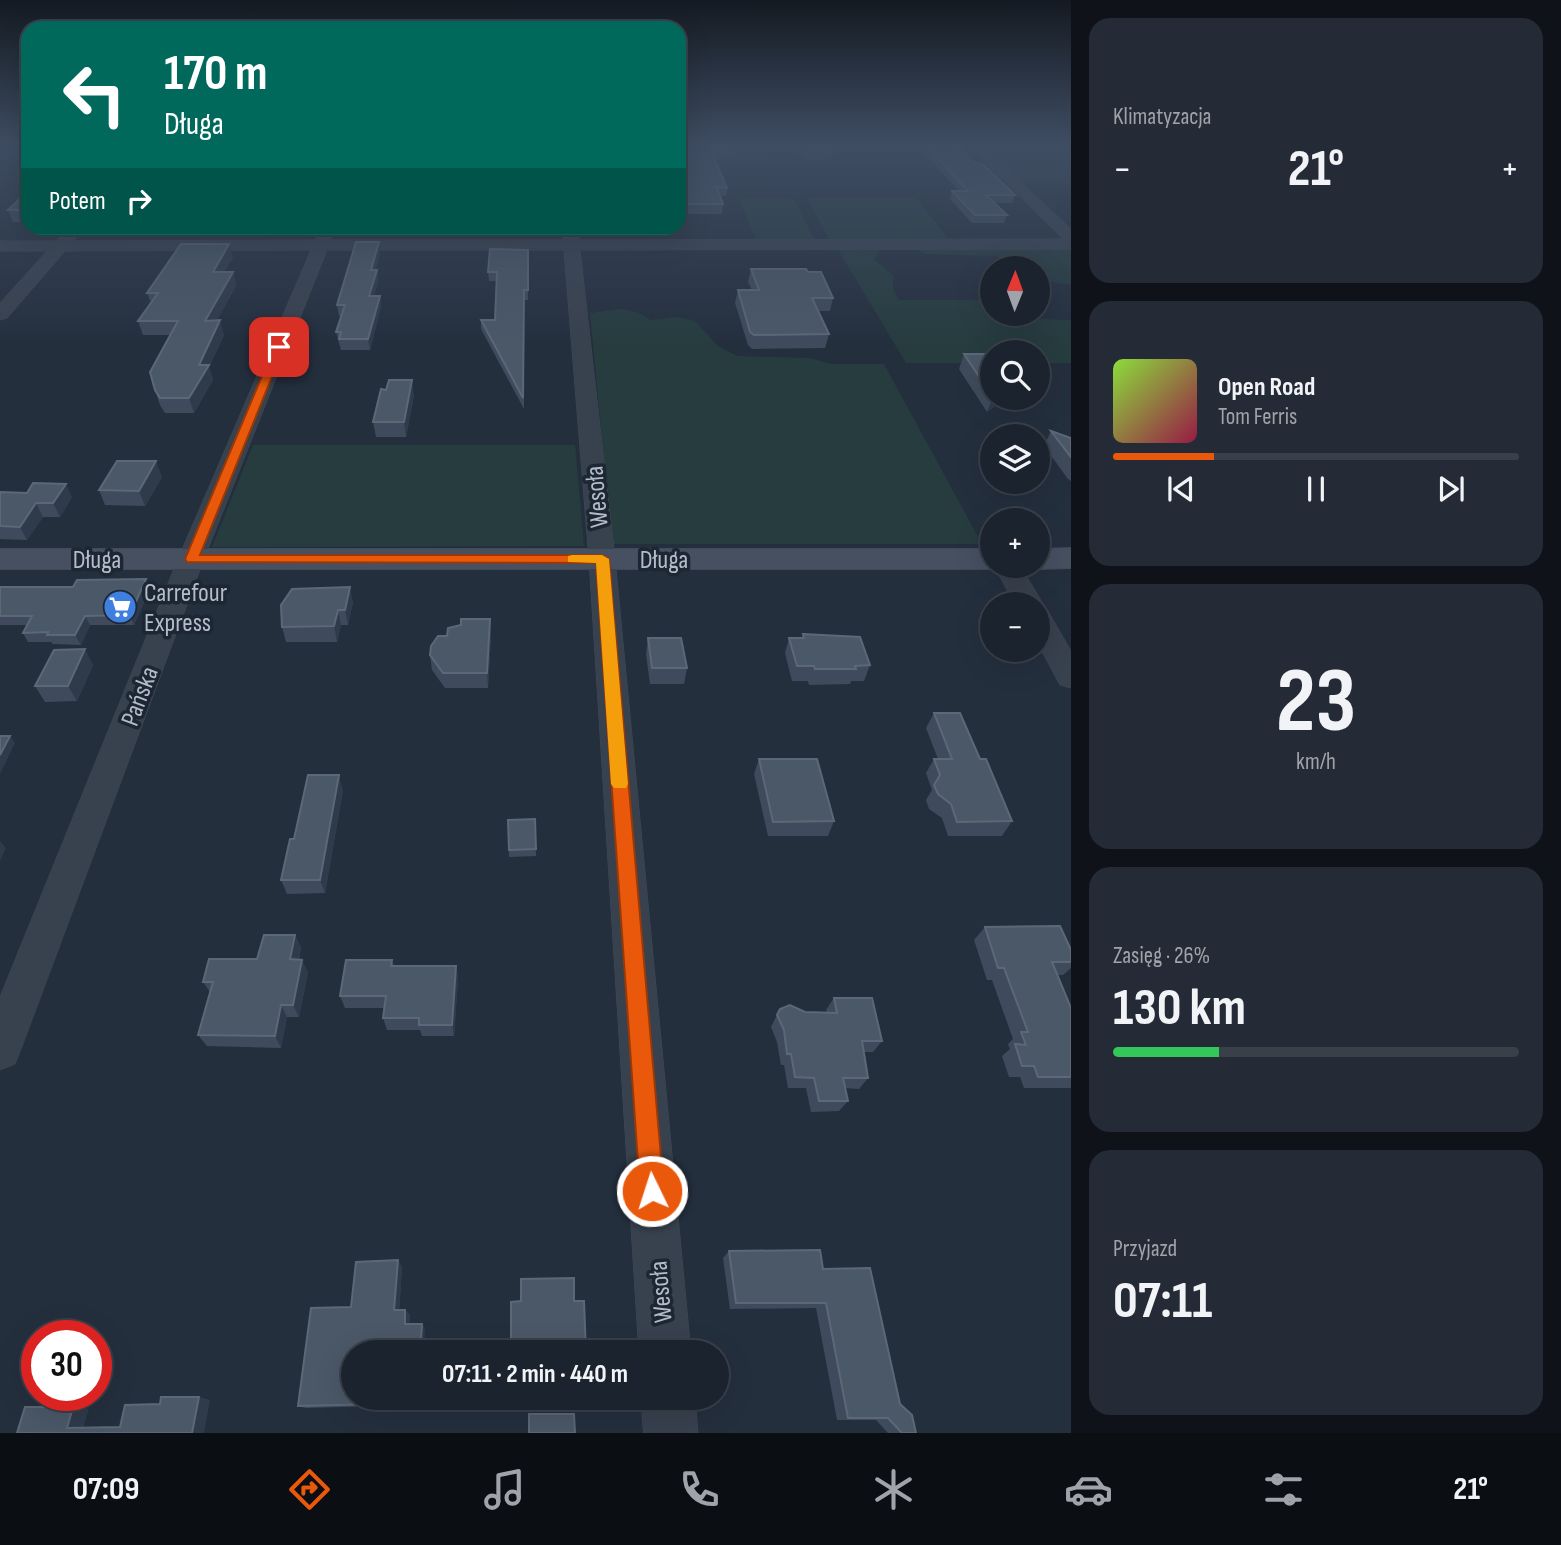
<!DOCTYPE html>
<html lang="pl">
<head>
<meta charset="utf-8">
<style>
	body { margin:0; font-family:"Sofia Sans Condensed",sans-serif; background:#242b36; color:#f1f3f6; height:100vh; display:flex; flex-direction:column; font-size:26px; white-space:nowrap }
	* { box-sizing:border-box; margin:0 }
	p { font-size:23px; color:#a0a4aa }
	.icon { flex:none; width:38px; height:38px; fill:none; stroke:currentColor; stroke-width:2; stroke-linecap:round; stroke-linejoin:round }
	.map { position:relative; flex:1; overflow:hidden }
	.sheet { display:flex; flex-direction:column; gap:18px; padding:18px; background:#0f1319; width:490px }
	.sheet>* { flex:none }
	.hud { position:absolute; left:21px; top:21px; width:665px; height:214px; border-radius:21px; box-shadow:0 7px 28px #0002,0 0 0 2px #39404a; background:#00695c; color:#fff; overflow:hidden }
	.needle { width:46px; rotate:1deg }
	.controls { position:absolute; left:980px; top:256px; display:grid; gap:14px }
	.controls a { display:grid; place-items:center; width:70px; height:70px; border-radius:50%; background:#1b232e; box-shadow:0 7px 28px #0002,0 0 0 2px #39404a; font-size:35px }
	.speed { position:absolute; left:21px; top:1320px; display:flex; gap:14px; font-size:35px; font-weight:700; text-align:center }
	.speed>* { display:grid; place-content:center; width:91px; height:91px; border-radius:50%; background:#1b232e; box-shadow:0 7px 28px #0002,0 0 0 2px #39404a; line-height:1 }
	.speed .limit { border:10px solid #d22; background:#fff; color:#111 }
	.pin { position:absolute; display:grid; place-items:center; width:60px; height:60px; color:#fff; margin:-30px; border-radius:14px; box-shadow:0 4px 10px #0006 }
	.me { position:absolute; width:77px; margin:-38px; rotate:356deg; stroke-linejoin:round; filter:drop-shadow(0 0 5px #0008) }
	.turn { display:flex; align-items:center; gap:24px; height:147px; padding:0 28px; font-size:32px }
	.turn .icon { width:91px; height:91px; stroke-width:2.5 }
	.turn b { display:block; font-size:49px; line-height:60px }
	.then { display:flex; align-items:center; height:66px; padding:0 28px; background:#0003; gap:14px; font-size:26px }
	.big { font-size:52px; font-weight:700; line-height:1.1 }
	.sheet .card { flex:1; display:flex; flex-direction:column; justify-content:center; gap:10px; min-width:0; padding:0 24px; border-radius:21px; background:#242b36 }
	.sheet .dial { align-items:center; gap:0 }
	.dial b { font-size:91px; line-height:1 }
	.song { display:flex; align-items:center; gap:21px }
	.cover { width:84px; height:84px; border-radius:10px; background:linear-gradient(135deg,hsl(90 70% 55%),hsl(340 70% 35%)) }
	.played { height:7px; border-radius:4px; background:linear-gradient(90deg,#ea580c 25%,#39404a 25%) }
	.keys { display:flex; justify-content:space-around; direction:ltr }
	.heat { display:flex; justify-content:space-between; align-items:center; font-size:38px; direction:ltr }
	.charge { height:10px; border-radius:5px; background:linear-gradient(90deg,#34c759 26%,#39404a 0) }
	.trip { position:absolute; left:341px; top:1340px; width:388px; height:70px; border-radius:35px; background:#1b232e; box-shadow:0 7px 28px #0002,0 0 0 2px #39404a; font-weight:700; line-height:70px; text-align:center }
	.tabs { display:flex; height:112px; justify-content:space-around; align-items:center; background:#0b0e12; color:#a0a4aa }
	.tabs .icon { width:49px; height:49px }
	.tabs .current { color:#ea580c }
	.tabs b { font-size:32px; color:#f1f3f6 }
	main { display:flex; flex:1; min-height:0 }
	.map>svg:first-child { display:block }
	.green { fill:#263c3f }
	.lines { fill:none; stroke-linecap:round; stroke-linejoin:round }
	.street-casing { stroke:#414a57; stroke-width:1 }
	.secondary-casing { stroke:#414a57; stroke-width:2 }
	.street { fill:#38414e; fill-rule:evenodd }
	.secondary { fill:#465061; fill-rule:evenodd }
	.wall { fill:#3f4b5c }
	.shaded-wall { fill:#2f3b4b }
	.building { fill:#4b5868; stroke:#5c6777; stroke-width:2 }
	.route { fill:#ea580c; stroke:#983908; stroke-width:2 }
	.slow { fill:#f59e0b }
	.labels { text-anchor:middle; stroke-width:7; stroke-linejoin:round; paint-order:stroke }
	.street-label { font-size:26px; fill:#b4bcc9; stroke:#1d2633 }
	.poi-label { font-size:26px; fill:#b4bcc9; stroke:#1d2633; text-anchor:start }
</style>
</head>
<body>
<main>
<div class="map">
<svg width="1071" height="1433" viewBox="0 0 1071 1433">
	<rect width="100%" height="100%" fill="#242f3e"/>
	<!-- green -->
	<g class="green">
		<polygon points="981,145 1071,145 1071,185 1024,185"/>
		<polygon points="679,147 764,147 772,163 679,163"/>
		<polygon points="807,198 916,198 950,241 830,241"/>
		<polygon points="739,199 794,199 815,241 757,242"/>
		<polygon points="837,248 877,248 879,253 874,259 893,275 893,289 899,300 992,300 992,313 1026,313 1038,319 1071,320 1071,363 1038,363 1038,352 992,352 992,363 906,363"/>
		<polygon points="916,248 1071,248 1071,285 1038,280 1038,268 1019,268 1008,260 995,256 925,254"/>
		<polygon points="622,309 639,313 651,320 677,317 695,321 718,346 737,356 810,358 831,364 884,364 982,544 612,544 590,313"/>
		<polygon points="253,445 575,445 584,546 212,547"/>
	</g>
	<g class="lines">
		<defs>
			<g id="street">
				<polygon points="968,145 982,145 1071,229 1071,249 580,250 615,559 691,1353 639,1353 589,559 564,250 327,250 204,559 21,1049 15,1064 0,1070 0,997 178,559 311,250 65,251 7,318 0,320 0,303 47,251 0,251 0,241 56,241 63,233 69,231 77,236 74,241 315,240 321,228 335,228 331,240 563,240 562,228 578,228 579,240 1063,239"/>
				<polygon points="994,565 1020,565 1043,604 1040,609 1048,611 1071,651 1071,688 1060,685 1038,644 1038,604 1015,604"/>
				<polygon points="641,1398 695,1398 698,1433 644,1433"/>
			</g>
			<g id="secondary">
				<polygon points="1071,548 1071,568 1038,569 1026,565 1038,565 1038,549"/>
				<polygon points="0,549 992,549 992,565 1004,565 992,569 0,569"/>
			</g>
		</defs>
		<!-- street casing -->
		<use href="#street" class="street-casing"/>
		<!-- secondary casing -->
		<use href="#secondary" class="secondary-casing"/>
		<!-- street -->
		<use href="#street" class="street"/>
		<!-- secondary -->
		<use href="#secondary" class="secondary"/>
	</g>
	<!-- wall -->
	<g class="wall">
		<polygon points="679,145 735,150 734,158 715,158 727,188 726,196 720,196 723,204 722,214 679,214"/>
		<polygon points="793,145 830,145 834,150 831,159 806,160 800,156"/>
		<polygon points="916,145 956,145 973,162 1015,195 1012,203 994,203 1007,215 1004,223 972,223 950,199 952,191 959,191"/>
		<polygon points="28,191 28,222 13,222 8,210"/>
		<polygon points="363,228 386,228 384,237 363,237 362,231"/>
		<polygon points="528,250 528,300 524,300 524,409 481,329 481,320 495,320 497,281 489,281 488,272"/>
		<polygon points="380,253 375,270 377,270 378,281 374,296 380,296 381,307 370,350 341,350 336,332 342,316 339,316 337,305"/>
		<polygon points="233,257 224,272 233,272 236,286 217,320 224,335 209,367 213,380 194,413 165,413 160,405 155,390 170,335 143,335 138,321 151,303 147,293"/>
		<polygon points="751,269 808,272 833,298 830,311 818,311 829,334 825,348 752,349 748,345 735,303 738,290 752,290 748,282"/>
		<polygon points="964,354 992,354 992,397 1023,397 1023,399 1004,399 987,412 959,369"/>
		<polygon points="414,395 406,437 376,437 373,422"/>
		<polygon points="1051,431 1071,438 1071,481 1068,479 1044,446"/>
		<polygon points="162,477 145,506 105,505 99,490"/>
		<polygon points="0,492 72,497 60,517 43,517 27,540 0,539"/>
		<polygon points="0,587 150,589 134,625 90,625 81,645 53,644 51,642 28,642 23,633 27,625 0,625"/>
		<polygon points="353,602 348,625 341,625 337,642 286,642 282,627"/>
		<polygon points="490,619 491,634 488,688 445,688 432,670 430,655 447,636"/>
		<polygon points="803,634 870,665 864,681 851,681 850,684 809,685 808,681 792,681 785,653 789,638 802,638"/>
		<polygon points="648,638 687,668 684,684 650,684 646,654"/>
		<polygon points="93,665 77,701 45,702 35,686"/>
		<polygon points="934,713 1012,821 1002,836 948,836 942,818 929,809 926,800 932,790 926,773 934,759 938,759 926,728"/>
		<polygon points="759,759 834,821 828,836 768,836 754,774"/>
		<polygon points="343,790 325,893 287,894 281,880 294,839"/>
		<polygon points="535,819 536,856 509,857 508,820"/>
		<polygon points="985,927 1071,950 1071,968 1063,975 1057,975 1071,1008 1071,1088 1024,1088 1020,1077 1009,1077 1002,1056 1010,1049 1008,1044 1013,1039 992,980 987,980 974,940"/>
		<polygon points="295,935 301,948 299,960 308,972 299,1017 287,1017 281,1048 207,1046 198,1035 210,992 203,982 257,959"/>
		<polygon points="392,960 394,966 456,966 458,978 454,1036 422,1036 420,1030 387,1030 383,1018 385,1008 345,1008 340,996"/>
		<polygon points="834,998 882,1041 873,1052 863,1052 868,1078 859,1089 845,1088 848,1101 839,1111 811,1112 806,1088 788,1088 784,1065 781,1065 777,1042 771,1027 780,1009 805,1012 827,1013 826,1010"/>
		<polygon points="729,1251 823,1269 916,1433 888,1433 876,1420 837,1420 816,1308 730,1309 723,1258"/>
		<polygon points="402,1267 399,1310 405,1310 410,1315 409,1324 425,1328 354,1398 421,1398 420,1405 306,1408 298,1406 351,1307"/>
	</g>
	<!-- shaded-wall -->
	<g class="shaded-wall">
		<polygon points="379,242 380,253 373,281 371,270"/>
		<polygon points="229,244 233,257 216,286 213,272"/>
		<polygon points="377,270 378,281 371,307 369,296"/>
		<polygon points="233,272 236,286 209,335 205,321"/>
		<polygon points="380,296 381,307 370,350 368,339"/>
		<polygon points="220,320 224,335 209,367 213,380 194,413 189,398 199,365"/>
		<polygon points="412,380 414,395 406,437 404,422"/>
		<polygon points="993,397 1005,397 987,412"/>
		<polygon points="156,461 162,477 145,506 139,491"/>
		<polygon points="66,484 72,497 60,517 53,503"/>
		<polygon points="36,503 43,517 27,540 20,527"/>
		<polygon points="146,579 150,589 134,625 130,615"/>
		<polygon points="350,587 353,602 348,625 345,610"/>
		<polygon points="338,610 341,625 337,642 334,626"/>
		<polygon points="85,616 90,625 81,645 75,635"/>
		<polygon points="490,619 491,634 488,688 487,673"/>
		<polygon points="85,649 93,665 77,701 68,686"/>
		<polygon points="10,736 15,743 0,774 0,755"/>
		<polygon points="339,775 343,790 325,893 320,880"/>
		<polygon points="0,841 6,848 0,861"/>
		<polygon points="295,935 301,948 297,972 290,959"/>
		<polygon points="302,960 308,972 299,1017 293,1005"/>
		<polygon points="456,966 458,978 454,1036 452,1025"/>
		<polygon points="281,1005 287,1017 281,1048 275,1036"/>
		<polygon points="398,1260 402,1267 399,1315 394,1310"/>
		<polygon points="405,1310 410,1315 409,1329 405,1324"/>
		<polygon points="422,1324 425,1328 424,1353 420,1353"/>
		<polygon points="199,1397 210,1400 204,1433 192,1433"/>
		<polygon points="417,1398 421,1398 420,1405 416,1403"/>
		<polygon points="73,1407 89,1409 83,1429 67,1428"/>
	</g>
	<!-- building -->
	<g class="building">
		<polygon points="679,145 732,145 735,150 711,150 727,188 716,187 723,204 679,204 679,157 681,157 679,151"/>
		<polygon points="801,145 830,145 834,150 808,150"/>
		<polygon points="925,145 956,145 973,162 983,164 1015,195 986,195 1007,215 975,215 952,191 968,191"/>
		<polygon points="28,191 28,210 8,210"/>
		<polygon points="363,228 384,228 383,231 362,231"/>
		<polygon points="356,242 379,242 371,270 377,270 369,296 380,296 368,339 339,339 341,332 336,332 345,305 337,305"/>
		<polygon points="181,244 229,244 213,272 233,272 205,321 220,320 199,365 209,365 189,398 160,398 155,390 150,372 178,321 138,321 158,293 147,293"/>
		<polygon points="490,249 528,250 528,290 524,290 523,398 481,320 495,320 497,272 488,272"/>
		<polygon points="751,269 806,269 808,272 821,272 833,298 812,298 829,334 754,335 750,332 738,290 759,290"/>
		<polygon points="964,354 992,354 992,396"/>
		<polygon points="389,380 412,380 404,422 373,422 381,389 386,390"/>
		<polygon points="1051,431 1071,438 1071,457"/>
		<polygon points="117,461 156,461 139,491 99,490"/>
		<polygon points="33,483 66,484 53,503 36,503 20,527 0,526 0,492 27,493"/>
		<polygon points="146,579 130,615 85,616 75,635 47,635 48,632 23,633 32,616 0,616 0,587 73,587 77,580"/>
		<polygon points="350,587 345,610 338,610 334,626 282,627 281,605 292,589"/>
		<polygon points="461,619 490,619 487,673 443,673 430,655 431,646 438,636 447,636 448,628 461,625"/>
		<polygon points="803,634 860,637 870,665 855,666 856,669 815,669 814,666 797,666 789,638 804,638"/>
		<polygon points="648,638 681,638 687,668 652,668"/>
		<polygon points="85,649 68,686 35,686 54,650"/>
		<polygon points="934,713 960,713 980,759 986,759 1012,821 957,822 951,804 938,794 934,785 940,775 934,759 952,759"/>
		<polygon points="0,736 10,736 0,755"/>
		<polygon points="759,759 817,759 834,821 773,822"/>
		<polygon points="308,775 339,775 320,880 281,880 290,839 294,839"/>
		<polygon points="535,819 536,849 509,850 508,820"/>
		<polygon points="1060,926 1071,950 1071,962 1052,962 1071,1008 1071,1077 1038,1077 1034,1066 1022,1066 1015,1044 1026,1045 1021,1032 1028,1032 1004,968 998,968 985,927"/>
		<polygon points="264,935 295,935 290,959 302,960 293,1005 281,1005 275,1036 198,1035 213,982 203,982 209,959 257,959"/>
		<polygon points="346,960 392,960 391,966 456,966 452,1025 419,1025 419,1018 383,1018 386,996 340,996"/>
		<polygon points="834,998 872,998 882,1041 862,1041 868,1078 843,1078 848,1101 819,1101 814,1078 795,1077 791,1054 787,1054 784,1030 777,1015 780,1009 790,1005 805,1012 837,1013"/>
		<polygon points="820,1250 823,1269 870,1268 900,1404 912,1415 916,1433 902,1433 888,1418 848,1418 826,1303 736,1303 729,1251"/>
		<polygon points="398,1260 394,1310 405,1310 405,1324 422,1324 420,1353 354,1353 354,1398 417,1398 416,1403 298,1406 311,1308 351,1307 356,1262"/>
		<polygon points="574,1278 574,1301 584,1301 586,1353 511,1353 511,1302 521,1301 521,1279"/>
		<polygon points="161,1397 199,1397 192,1433 17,1433 25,1407 73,1407 67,1428 120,1427 125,1405 160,1404"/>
		<polygon points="529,1414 574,1414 575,1433 529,1433"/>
	</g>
	<!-- sky -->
	<linearGradient id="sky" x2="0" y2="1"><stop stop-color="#141a22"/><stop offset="0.42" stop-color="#3f4d63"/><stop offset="1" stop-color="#3f4d63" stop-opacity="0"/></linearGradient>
	<rect width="1071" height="345" fill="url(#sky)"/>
	<!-- route -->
	<polygon class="route" points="275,345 284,347 200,555 602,555 609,559 664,1191 660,1199 652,1202 644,1199 640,1191 596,563 187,562 185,559"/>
	<!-- slow -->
	<polygon class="slow" points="572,555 602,555 609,559 628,784 626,788 614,788 611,784 596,563 568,562 568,556"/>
	<!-- icons -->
	<defs>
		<symbol id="supermarket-disc" viewBox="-11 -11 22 22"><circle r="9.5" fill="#3f7fe0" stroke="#1d2633"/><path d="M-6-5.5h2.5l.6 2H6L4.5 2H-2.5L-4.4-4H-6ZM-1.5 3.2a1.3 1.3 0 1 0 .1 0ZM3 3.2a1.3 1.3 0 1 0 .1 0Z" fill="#fff"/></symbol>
	</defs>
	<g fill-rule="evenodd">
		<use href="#supermarket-disc" x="101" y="588" width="38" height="38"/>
	</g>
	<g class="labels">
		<!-- street labels -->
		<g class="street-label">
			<text transform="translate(596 497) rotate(-95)" y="9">Wesoła</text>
			<text x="97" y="568">Długa</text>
			<text x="664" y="568">Długa</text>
			<text transform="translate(139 696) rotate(-69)" y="9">Pańska</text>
			<text transform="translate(660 1292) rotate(-95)" y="9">Wesoła</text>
		</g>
		<!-- poi labels -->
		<g class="poi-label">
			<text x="144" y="601">Carrefour<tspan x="144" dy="30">Express</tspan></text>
		</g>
	</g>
</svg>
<div class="controls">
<a><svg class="needle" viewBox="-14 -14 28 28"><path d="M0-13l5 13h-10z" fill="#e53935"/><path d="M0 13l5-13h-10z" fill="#a0a4aa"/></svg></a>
<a><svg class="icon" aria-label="search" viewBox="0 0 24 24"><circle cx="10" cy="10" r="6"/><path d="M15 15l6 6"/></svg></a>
<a><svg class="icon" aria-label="layers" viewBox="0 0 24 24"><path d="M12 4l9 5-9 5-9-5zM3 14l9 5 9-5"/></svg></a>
<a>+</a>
<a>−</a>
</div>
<div class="speed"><div class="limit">30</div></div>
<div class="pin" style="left:279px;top:347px;background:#d93025"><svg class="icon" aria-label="arrive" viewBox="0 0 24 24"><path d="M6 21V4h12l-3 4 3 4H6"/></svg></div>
<svg class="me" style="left:652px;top:1191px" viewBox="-20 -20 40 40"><circle r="17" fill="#ea580c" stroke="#fff" stroke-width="3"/><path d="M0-11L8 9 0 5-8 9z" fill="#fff"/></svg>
<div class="trip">07:11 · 2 min · 440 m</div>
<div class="hud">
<div class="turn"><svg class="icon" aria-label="left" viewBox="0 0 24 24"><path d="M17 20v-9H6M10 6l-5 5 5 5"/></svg><div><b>170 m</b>Długa</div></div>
<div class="then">Potem<svg class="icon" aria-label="right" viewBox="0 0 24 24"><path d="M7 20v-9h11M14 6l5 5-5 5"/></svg></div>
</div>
</div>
<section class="sheet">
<div class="card"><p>Klimatyzacja</p>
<div class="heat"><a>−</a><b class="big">21°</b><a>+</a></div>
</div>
<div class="card">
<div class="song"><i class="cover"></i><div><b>Open Road</b><p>Tom Ferris</p></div></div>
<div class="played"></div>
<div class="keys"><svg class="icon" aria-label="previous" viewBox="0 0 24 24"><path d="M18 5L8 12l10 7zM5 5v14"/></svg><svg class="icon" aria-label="pause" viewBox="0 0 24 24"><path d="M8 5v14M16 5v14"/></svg><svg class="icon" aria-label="next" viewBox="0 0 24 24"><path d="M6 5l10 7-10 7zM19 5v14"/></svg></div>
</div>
<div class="card dial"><b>23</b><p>km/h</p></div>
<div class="card"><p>Zasięg · 26%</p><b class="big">130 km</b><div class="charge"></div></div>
<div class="card"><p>Przyjazd</p><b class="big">07:11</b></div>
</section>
</main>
<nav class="tabs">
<b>07:09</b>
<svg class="icon current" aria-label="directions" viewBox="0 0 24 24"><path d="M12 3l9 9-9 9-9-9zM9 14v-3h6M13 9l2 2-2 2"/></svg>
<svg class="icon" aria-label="music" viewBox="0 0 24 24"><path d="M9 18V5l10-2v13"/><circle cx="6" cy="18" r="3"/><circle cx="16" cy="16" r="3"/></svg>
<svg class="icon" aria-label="phone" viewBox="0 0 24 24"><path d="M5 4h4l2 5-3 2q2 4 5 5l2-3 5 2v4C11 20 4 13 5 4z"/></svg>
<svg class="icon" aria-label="climate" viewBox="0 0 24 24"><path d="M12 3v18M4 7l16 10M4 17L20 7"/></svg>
<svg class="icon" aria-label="car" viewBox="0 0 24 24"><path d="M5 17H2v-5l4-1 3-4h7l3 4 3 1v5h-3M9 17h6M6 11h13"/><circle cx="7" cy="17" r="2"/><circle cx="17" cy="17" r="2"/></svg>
<svg class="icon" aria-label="filters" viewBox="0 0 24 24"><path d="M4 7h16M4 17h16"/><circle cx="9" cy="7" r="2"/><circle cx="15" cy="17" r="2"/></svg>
<b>21°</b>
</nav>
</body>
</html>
